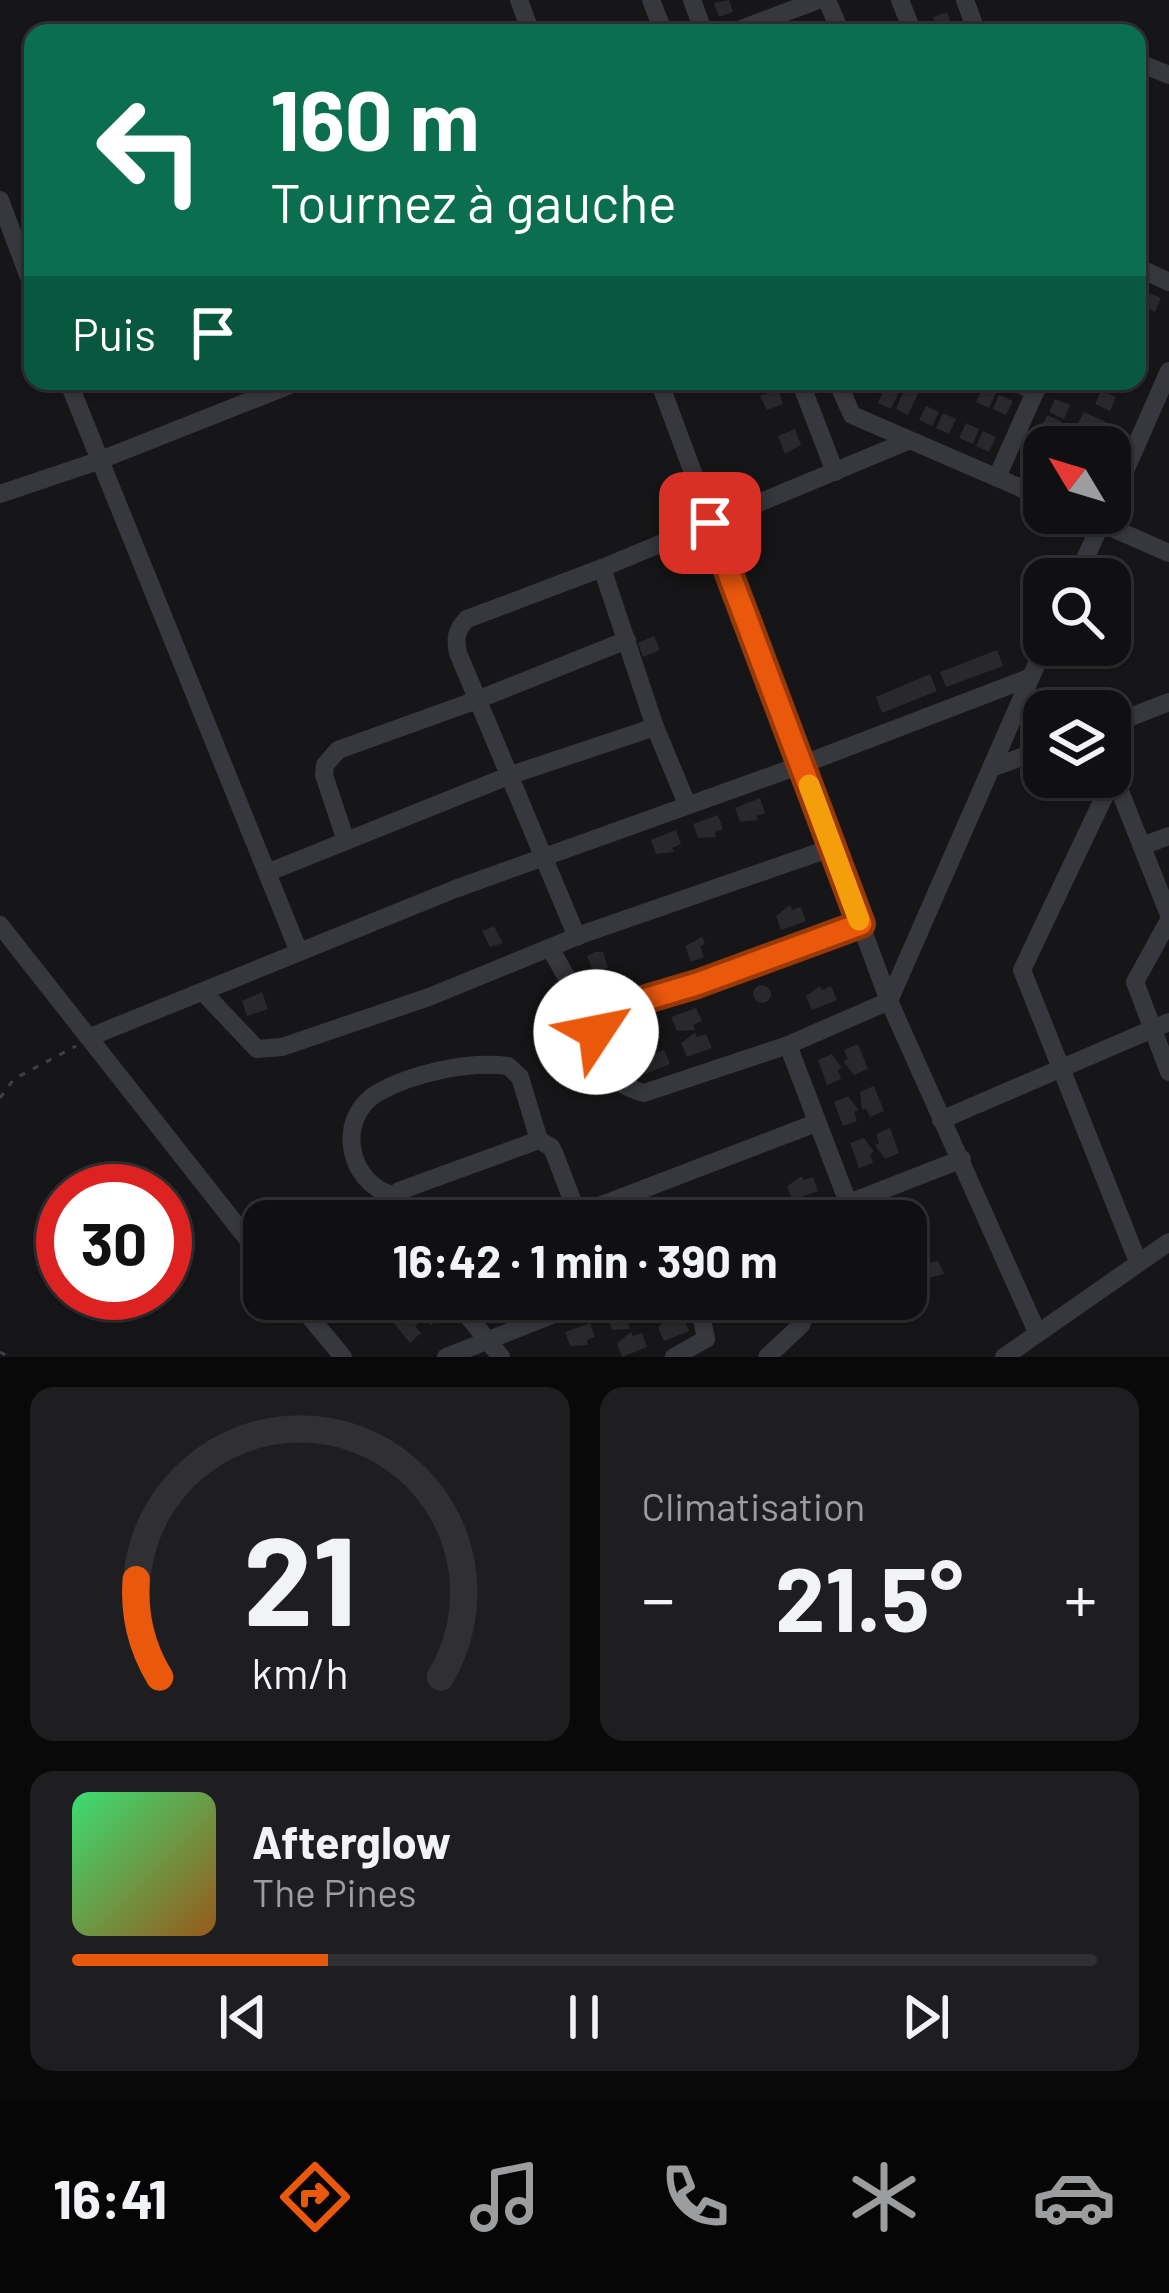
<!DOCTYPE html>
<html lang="fr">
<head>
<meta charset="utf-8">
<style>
	body { margin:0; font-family:Barlow,sans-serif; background:#1e1e20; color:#f1f3f6; height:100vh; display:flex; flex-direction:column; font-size:45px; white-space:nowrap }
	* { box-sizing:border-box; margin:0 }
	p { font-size:39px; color:#9c9d9f }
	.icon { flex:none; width:66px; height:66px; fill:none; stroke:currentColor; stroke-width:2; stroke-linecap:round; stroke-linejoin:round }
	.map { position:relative; height:1357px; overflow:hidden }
	.details { display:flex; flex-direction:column; gap:30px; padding:30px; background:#09090a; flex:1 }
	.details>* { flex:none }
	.hud { position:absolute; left:24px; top:24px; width:1122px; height:366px; border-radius:24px; box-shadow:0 3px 9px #0004,0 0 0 3px #303032; background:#0b6e4f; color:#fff; overflow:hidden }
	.needle { width:78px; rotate:308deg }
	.tools { position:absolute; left:1023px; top:426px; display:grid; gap:24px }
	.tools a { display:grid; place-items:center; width:108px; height:108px; border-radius:24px; background:#101012; box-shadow:0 3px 9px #0004,0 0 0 3px #303032; font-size:60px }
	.speed { position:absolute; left:36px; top:1164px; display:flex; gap:24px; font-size:60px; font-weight:700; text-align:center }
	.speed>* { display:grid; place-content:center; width:156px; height:156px; border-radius:50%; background:#101012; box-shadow:0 3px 9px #0004,0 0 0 3px #303032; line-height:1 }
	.speed .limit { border:18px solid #d22; background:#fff; color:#111 }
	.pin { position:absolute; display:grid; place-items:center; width:102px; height:102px; color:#fff; margin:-51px; border-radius:24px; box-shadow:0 6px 18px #0006 }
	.me { position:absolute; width:132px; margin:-66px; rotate:56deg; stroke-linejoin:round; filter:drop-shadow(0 0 9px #0008) }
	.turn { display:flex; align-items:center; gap:42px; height:252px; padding:0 48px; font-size:54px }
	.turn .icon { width:156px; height:156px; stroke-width:2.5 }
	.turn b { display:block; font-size:84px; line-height:102px }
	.then { display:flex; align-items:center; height:114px; padding:0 48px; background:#0003; gap:24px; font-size:45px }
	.big { font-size:90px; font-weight:700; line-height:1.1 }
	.details .card { flex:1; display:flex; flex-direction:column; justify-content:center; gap:18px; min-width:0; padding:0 42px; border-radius:24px; background:#1e1e20 }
	.details .dial { align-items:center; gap:0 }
	.dial svg { height:312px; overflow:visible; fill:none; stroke:#303032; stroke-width:7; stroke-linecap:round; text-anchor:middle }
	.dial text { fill:#f1f3f6; stroke:none }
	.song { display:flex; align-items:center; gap:36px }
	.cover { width:144px; height:144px; border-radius:18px; background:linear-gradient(135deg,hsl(140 70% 55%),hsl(30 70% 35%)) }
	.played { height:12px; border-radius:6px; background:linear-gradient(90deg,#ea580c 25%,#303032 25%) }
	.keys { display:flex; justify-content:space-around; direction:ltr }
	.heat { display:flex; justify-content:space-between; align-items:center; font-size:66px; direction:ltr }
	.details .tiles { flex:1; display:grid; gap:30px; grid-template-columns:1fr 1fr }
	.card:last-child { grid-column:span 2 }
	.trip { position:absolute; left:243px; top:1200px; width:684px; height:120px; border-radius:24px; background:#101012; box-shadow:0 3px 9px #0004,0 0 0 3px #303032; font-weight:700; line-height:120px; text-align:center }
	.tab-bar { display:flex; height:192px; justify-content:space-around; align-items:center; background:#060607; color:#9c9d9f }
	.tab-bar .icon { width:84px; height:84px }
	.tab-bar .active { color:#ea580c }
	.tab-bar b { font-size:54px; color:#f1f3f6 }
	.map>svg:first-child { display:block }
	.building { fill:#29292c }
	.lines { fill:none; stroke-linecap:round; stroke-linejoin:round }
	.path { stroke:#3d4044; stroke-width:3; stroke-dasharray:6 9; stroke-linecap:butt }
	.minor { stroke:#37383d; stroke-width:18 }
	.route-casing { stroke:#983908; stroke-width:30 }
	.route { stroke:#ea580c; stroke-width:21 }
	.slow { stroke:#f59e0b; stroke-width:21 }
</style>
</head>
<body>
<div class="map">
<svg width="1169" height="1357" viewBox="0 0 1169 1357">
	<rect width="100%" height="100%" fill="#161618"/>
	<!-- building -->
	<g class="building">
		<polygon points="729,0 733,12 719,17 714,3"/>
		<polygon points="947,12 952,27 938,32 933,17"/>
		<polygon points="1146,292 1161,298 1155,312 1140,305"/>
		<polygon points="906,386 919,391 908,415 896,409"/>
		<polygon points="983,387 996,393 989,408 976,402"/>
		<polygon points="884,388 898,394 891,409 878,403"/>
		<polygon points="778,389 783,404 767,410 760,396"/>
		<polygon points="1101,390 1116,397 1110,411 1095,404"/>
		<polygon points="999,395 1013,401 1006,415 993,409"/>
		<polygon points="1055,399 1070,405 1064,419 1049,412"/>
		<polygon points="926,406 939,412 932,426 919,420"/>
		<polygon points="1084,412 1106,422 1100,436 1077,425"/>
		<polygon points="943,413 956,419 949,434 936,428"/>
		<polygon points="1047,415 1062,422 1056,435 1041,429"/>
		<polygon points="966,423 979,429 973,444 959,438"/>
		<polygon points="795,429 801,445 785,454 778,436"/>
		<polygon points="983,431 996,437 989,452 976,446"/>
		<polygon points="1029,457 1044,464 1037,477 1023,471"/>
		<polygon points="654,636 660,650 643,657 638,643"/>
		<polygon points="997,650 1003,666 946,687 940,672"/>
		<polygon points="930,674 937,691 882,713 876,697"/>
		<polygon points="760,798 765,813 756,816 758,820 740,822 735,808"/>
		<polygon points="718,815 723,829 715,832 716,837 698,838 693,824"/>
		<polygon points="676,830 681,844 672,848 674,852 656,854 651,840"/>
		<polygon points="790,905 792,910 801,907 806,921 781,930 776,916"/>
		<polygon points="494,926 503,943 490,947 482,931"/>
		<polygon points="702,937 705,944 700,946 704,957 691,962 685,946"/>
		<polygon points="595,952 603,952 608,968 593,971 587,956"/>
		<circle cx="762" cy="994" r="9"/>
		<polygon points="820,986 822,990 831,986 837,1000 812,1010 806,996"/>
		<polygon points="262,992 268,1009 247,1016 242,1001"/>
		<polygon points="696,1008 702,1021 693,1025 695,1030 677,1031 671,1017"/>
		<polygon points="573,1017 583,1042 569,1047 565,1038 561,1040 559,1022"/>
		<polygon points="655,1024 660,1038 646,1048 644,1044 635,1047 630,1033"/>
		<polygon points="695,1033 697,1037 706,1034 712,1048 687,1057 681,1043"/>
		<polygon points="858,1044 868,1069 854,1075 843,1061 848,1059 844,1050"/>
		<polygon points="653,1049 655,1053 664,1050 670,1064 645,1074 639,1060"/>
		<polygon points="832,1054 842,1068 838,1070 841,1079 827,1085 818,1060"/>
		<polygon points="874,1086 884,1111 870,1117 866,1108 862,1110 860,1092"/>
		<polygon points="848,1096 859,1110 854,1112 857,1121 843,1126 834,1102"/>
		<polygon points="890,1128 899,1153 885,1159 875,1145 879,1143 876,1134"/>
		<polygon points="864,1138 874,1152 870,1154 873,1163 859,1168 850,1143"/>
		<polygon points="802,1176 803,1180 813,1177 818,1191 792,1200 787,1186"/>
		<polygon points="938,1261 944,1274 925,1279 920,1265"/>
		<polygon points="421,1299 428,1299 442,1316 431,1325 417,1315 420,1312 414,1304"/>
		<polygon points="653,1299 676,1299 679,1305 670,1309 672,1313 654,1315 648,1301"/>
		<polygon points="632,1307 637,1321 628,1324 630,1329 612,1330 607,1316"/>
		<polygon points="404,1312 418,1324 415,1326 421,1333 410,1343 392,1321"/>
		<polygon points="672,1316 674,1321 683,1317 689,1331 664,1341 658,1327"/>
		<polygon points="590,1323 595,1337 587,1340 588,1345 570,1346 565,1332"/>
		<polygon points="631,1332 633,1336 642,1333 647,1347 622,1357 617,1343"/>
	</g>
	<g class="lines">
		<!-- path -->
		<g class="path">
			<polyline points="0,1098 14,1079 76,1046"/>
			<polyline points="0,1352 9,1357"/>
		</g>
		<!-- minor -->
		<g class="minor">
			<polyline points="519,0 531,33"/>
			<polyline points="651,0 664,33"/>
			<polyline points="692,0 704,33"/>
			<polyline points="827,0 841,33"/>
			<polyline points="900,0 910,25 905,33"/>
			<polyline points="965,0 977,33"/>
			<polyline points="731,33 818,0"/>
			<polyline points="1137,62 1169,75"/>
			<polyline points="0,200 33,288"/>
			<polyline points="1137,267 1169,282"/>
			<polyline points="68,381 299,952"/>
			<polyline points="659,381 889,1001 1037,1332"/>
			<polyline points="800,381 835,472"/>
			<polyline points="837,381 852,415 1044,498"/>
			<polyline points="1012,381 1036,391"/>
			<polyline points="997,477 1040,381"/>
			<polyline points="0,494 98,461 300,381"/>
			<polyline points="1110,505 1169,371"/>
			<polyline points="1078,513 1169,553"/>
			<polyline points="602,568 908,441"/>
			<polyline points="1076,579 1104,517"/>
			<polyline points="1110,725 1169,702"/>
			<polyline points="991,768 1044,749"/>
			<polyline points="1112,771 1169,915"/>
			<polyline points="1114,776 1022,970 1138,1262"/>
			<polyline points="346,841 324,775 325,765 338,750 477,700 627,640"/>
			<polyline points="1142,846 1169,836"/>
			<polyline points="269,872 508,776 655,727 687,804"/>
			<polyline points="1169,920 1135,982 1169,1072"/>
			<polyline points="0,925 264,1260"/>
			<path d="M577,937L458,653C455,639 456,630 467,619L602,568L655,727"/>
			<polyline points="550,948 579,999 603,1012 697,984 861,924"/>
			<polyline points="204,993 257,1049 282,1047 429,997 583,934 831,848"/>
			<path d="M603,1012C588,1051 603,1082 644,1093L788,1045L889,1001L1045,645"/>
			<polyline points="90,1037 455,889 801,765 1029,678"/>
			<polyline points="788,1045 849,1205"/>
			<polyline points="941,1120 1169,1022"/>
			<path d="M392,1195C347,1182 335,1117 379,1092C414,1073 468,1061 508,1066L520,1077L539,1140"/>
			<polyline points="392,1221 384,1211 384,1204 399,1191 539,1140 551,1147 555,1155 580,1221"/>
			<polyline points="560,1221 816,1123"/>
			<polyline points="803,1221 962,1159"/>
			<polyline points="295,1299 343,1357"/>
			<polyline points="454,1299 501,1357"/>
			<polyline points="446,1357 592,1299"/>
			<polyline points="674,1357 706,1339 698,1299"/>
			<polyline points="767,1357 801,1325 811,1299"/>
			<polyline points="1004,1357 1169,1242"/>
		</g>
	</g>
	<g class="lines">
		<defs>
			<polyline id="route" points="596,1032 603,1012 697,984 861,924 710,523"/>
		</defs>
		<!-- route casing -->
		<use href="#route" class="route-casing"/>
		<!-- route -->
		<use href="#route" class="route"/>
		<!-- slow -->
		<polyline class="slow" points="809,785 859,920"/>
	</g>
</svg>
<div class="tools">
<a><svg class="needle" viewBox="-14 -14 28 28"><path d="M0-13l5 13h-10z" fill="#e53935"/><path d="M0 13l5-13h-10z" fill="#9c9d9f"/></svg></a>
<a><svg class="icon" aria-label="search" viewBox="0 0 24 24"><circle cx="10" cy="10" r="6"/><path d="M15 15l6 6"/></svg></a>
<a><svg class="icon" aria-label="layers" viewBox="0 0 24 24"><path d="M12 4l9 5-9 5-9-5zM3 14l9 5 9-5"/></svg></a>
</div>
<div class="speed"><div class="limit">30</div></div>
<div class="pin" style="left:710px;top:523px;background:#d93025"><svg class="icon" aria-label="arrive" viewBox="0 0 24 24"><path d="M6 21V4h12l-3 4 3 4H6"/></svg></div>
<svg class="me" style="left:596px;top:1032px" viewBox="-20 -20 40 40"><circle r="19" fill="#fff"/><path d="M0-13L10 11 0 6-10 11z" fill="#ea580c"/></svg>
<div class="trip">16:42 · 1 min · 390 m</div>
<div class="hud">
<div class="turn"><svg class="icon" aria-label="left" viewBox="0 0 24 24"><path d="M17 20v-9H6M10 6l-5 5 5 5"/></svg><div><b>160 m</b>Tournez à gauche</div></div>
<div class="then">Puis<svg class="icon" aria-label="arrive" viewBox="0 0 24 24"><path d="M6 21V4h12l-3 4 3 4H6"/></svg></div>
</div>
</div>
<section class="details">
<div class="tiles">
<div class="card dial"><svg viewBox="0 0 100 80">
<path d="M14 69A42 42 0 1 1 86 69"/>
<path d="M14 69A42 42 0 0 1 8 44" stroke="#ea580c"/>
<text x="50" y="56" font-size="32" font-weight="700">21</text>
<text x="50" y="72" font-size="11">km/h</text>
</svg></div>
<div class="card"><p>Climatisation</p>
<div class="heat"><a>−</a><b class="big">21.5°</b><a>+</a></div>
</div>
<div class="card">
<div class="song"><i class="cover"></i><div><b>Afterglow</b><p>The Pines</p></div></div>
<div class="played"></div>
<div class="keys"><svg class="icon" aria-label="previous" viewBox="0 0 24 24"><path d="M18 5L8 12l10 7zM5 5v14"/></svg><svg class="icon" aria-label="pause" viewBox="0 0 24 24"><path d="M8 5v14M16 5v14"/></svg><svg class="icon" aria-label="next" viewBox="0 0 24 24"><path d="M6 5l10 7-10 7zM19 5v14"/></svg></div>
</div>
</div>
</section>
<nav class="tab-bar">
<b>16:41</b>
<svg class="icon active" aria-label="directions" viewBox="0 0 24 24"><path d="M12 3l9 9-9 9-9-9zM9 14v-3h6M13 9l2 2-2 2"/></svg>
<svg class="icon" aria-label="music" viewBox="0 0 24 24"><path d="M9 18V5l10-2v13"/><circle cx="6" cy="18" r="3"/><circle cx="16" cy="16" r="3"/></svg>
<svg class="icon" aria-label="phone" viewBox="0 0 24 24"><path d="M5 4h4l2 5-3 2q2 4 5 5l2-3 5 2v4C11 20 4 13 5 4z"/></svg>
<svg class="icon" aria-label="climate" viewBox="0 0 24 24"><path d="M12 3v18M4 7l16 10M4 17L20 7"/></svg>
<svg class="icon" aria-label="car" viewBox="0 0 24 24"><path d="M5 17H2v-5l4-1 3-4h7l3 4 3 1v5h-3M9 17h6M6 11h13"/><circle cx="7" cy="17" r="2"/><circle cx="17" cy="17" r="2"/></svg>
</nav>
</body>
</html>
